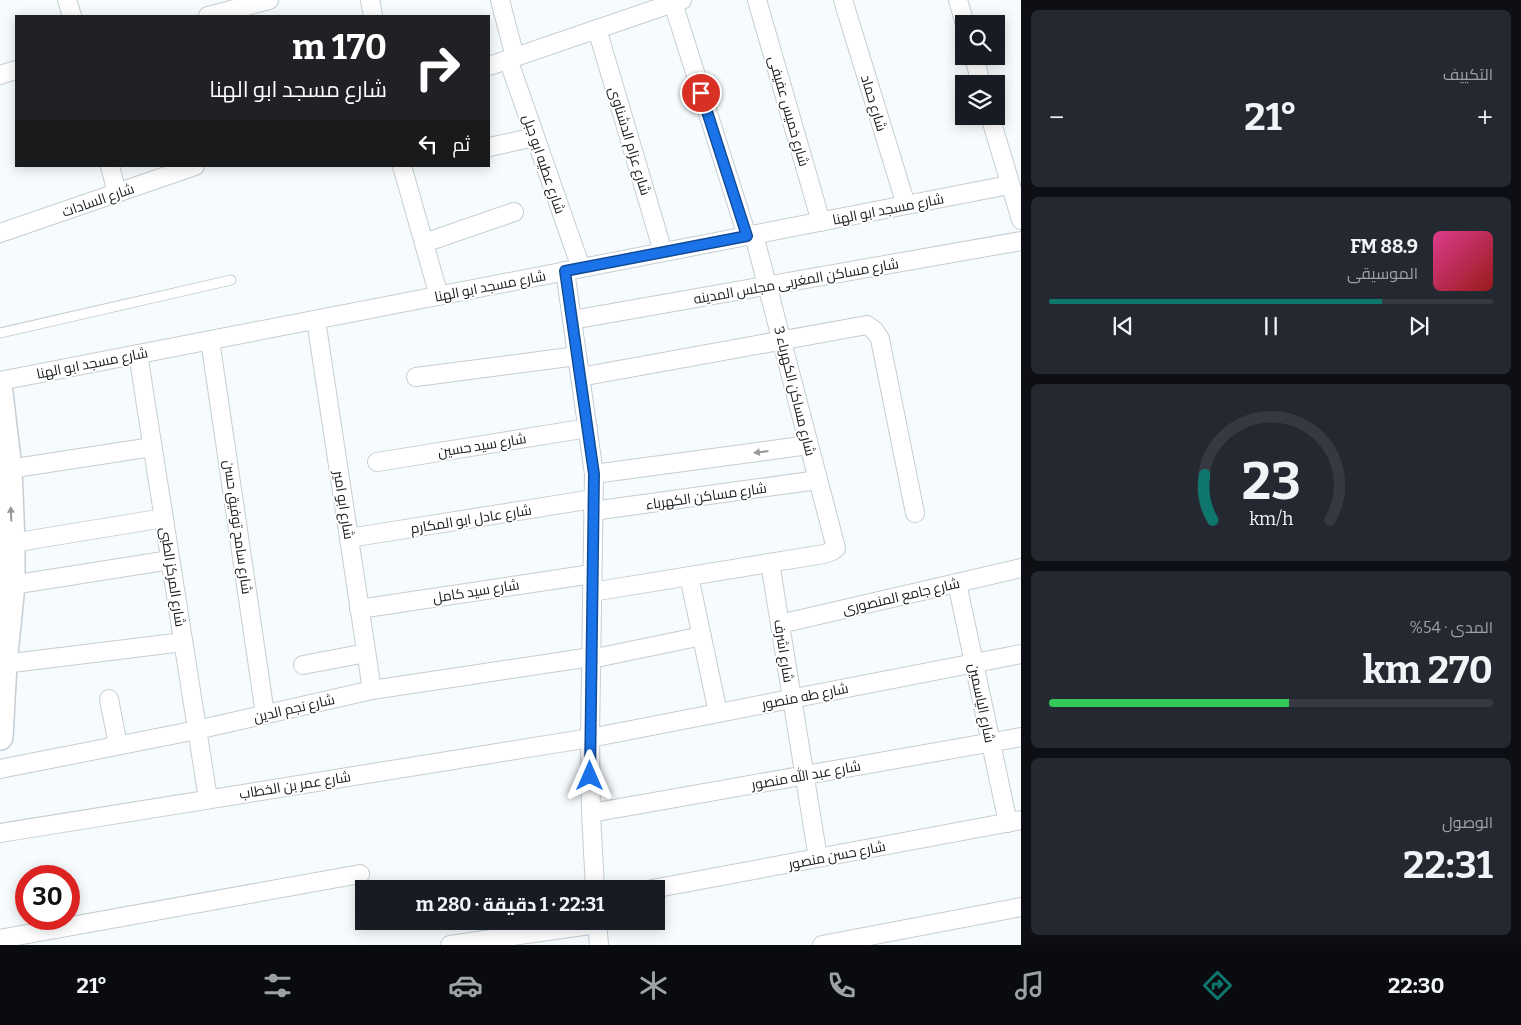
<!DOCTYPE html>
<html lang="ar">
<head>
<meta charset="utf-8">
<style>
	body { margin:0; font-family:Bitter,Cairo,serif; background:#242831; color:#f1f3f6; direction:rtl; height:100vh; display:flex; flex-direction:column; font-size:19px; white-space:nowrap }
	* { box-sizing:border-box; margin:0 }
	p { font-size:16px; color:#9ea1a6 }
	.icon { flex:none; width:28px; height:28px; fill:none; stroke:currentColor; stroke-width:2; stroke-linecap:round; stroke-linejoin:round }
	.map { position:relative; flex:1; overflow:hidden; direction:ltr }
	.sheet { display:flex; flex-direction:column; gap:10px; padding:10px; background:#0d0f14; width:500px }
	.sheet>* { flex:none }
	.hud { position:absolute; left:15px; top:15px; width:475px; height:152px; border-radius:0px; box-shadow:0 2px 12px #0003; direction:rtl; background:#202124; color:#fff; overflow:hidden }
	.tools { position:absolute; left:955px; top:15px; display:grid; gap:10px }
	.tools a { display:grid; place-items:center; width:50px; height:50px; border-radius:0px; background:#171b24; box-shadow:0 2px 12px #0003; font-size:25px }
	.speed { position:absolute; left:15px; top:865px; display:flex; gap:10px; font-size:25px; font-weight:700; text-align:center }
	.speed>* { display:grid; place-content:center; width:65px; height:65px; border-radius:50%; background:#171b24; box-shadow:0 2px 12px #0003; line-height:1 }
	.speed .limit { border:8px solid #d22; background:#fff; color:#111 }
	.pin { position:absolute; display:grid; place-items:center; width:42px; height:42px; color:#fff; margin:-21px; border:2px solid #fff; border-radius:50%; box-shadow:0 1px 5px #0007 }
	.me { position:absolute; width:55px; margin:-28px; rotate:0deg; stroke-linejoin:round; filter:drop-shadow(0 0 4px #0008) }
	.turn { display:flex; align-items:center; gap:18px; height:105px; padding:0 20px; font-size:22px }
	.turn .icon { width:65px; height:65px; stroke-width:2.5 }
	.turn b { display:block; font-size:35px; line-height:42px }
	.then { display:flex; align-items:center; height:48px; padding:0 20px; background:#0003; gap:10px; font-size:19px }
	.big { font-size:38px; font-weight:700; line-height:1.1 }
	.sheet .tile { flex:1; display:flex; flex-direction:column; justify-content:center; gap:8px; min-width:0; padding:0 18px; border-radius:8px; background:#242831 }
	.sheet .dial { align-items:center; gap:0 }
	.dial svg { height:130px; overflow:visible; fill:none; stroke:#363941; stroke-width:7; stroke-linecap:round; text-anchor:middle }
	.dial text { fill:#f1f3f6; stroke:none }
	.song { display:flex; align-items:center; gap:15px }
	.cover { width:60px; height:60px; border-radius:8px; background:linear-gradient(135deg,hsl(330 70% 55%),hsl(0 70% 35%)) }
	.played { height:5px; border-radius:2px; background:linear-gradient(90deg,#0f766e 75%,#363941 75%) }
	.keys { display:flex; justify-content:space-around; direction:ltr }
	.heat { display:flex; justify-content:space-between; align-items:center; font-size:28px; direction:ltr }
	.charge { height:8px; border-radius:4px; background:linear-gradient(90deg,#34c759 54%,#363941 0) }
	.trip { position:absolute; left:355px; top:880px; width:310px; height:50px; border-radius:0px; background:#171b24; box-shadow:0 2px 12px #0003; font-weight:700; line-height:50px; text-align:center; direction:rtl }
	.tab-bar { display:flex; height:80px; justify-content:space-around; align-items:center; background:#090b0e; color:#9ea1a6 }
	.tab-bar .icon { width:35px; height:35px }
	.tab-bar .on { color:#0f766e }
	.tab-bar b { font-size:22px; color:#f1f3f6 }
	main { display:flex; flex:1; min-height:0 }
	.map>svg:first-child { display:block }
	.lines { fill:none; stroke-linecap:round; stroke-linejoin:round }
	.service-casing { stroke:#c6cdd3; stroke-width:11 }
	.minor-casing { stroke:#c6cdd3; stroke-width:20 }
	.secondary-casing { stroke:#c6cdd3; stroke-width:28 }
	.service { stroke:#fff; stroke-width:9 }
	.minor { stroke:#fff; stroke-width:18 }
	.secondary { stroke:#fff; stroke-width:25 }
	.oneway { fill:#979898 }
	.route-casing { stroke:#114b97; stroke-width:12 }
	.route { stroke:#1a73e8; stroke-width:9 }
	.labels { text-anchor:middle; stroke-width:4; stroke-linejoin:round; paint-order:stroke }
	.street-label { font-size:14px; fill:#17191b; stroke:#fff }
</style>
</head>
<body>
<main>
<section class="sheet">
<div class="tile"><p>التكييف</p>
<div class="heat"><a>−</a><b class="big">21°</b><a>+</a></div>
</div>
<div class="tile">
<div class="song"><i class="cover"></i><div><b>88.9 FM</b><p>الموسيقى</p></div></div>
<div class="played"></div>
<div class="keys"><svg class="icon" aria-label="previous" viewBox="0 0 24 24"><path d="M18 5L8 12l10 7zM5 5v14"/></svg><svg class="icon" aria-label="pause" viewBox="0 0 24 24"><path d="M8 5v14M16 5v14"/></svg><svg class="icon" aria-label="next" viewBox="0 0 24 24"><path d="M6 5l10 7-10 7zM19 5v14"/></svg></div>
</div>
<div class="tile dial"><svg viewBox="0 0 100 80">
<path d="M14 69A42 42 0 1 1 86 69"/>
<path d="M14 69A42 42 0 0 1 9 41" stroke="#0f766e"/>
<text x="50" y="56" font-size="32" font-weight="700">23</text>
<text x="50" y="72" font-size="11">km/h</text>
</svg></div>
<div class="tile"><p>المدى · 54%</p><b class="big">270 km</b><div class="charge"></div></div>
<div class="tile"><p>الوصول</p><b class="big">22:31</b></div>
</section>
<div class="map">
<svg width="1021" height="945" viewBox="0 0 1021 945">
	<rect width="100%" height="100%" fill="#f6fbfe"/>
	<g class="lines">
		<defs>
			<polyline id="service" points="0,333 231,280"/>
			<g id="minor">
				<polyline points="67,0 72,16"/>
				<polyline points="370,0 373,16"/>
				<polyline points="500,0 515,57"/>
				<polyline points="757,0 821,222"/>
				<polyline points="843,0 906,205"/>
				<polyline points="958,0 965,24"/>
				<polyline points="673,3 747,236"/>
				<polyline points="208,16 269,0"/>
				<polyline points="597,29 663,252"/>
				<polyline points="974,56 981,84"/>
				<polyline points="508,59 581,268"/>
				<polyline points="489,66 682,0"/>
				<polyline points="0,75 16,70"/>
				<polyline points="990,116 1021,220"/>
				<polyline points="489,147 535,137"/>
				<polyline points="110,166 117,193"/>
				<polyline points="402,166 439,296"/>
				<polyline points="0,233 195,166"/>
				<polyline points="424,243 514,212"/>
				<polyline points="565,271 594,474 590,738 591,813 595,889"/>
				<polyline points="316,320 372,690"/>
				<polyline points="572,320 1021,241"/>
				<polyline points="210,340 265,714"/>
				<polyline points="138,354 208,799"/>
				<polyline points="416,377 577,356"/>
				<polyline points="580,377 867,325 875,331 880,339 915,513"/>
				<polyline points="0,381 1009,185"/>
				<polyline points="377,462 588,428"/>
				<polyline points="9,469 152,447"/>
				<polyline points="594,474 809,445"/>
				<polyline points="593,511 818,480"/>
				<polyline points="349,538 593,499"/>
				<polyline points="12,543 164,518"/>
				<polyline points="770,563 818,858"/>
				<polyline points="689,576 718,713"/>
				<polyline points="957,583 1008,823"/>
				<polyline points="12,585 170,560"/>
				<polyline points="592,592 824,554 832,551 836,548 754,235"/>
				<polyline points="359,609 592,574"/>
				<polyline points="780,624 1021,568"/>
				<polyline points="591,659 702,636"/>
				<polyline points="4,664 183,642"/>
				<polyline points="303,665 366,653"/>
				<polyline points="109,699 118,745"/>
				<polyline points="0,769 197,730 372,690 591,657"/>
				<polyline points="591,813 1021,737"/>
				<polyline points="0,833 590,738 1021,654"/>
				<polyline points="652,889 1021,820"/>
				<polyline points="597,921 599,945"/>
				<polyline points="0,939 360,874"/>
				<polyline points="450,945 597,924"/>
				<polyline points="822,945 1021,907"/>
			</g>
			<polyline id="secondary" points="0,393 9,469 12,543 12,585 4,664 0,737"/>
		</defs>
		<!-- service casing -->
		<use href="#service" class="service-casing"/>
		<!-- minor casing -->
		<use href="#minor" class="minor-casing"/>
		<!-- secondary casing -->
		<use href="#secondary" class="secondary-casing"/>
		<!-- service -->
		<use href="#service" class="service"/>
		<!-- minor -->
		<use href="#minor" class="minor"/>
		<!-- secondary -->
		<use href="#secondary" class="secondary"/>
	</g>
	<!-- one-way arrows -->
	<defs><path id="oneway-solid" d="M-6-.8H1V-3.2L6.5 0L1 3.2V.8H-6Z" transform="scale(1.25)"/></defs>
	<g class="oneway">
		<use href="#oneway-solid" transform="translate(761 452) rotate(173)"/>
		<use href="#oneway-solid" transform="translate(11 514) rotate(-93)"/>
	</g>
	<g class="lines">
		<defs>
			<polyline id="route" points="590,776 594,474 565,271 747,236 701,93"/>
		</defs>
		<!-- route casing -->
		<use href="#route" class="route-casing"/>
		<!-- route -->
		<use href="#route" class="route"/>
	</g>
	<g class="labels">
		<!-- street labels -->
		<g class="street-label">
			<text transform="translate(874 103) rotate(73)" y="5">شارع حماد</text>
			<text transform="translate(789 111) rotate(74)" y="5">شارع خميس عفيفى</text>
			<text transform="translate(630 141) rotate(73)" y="5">شارع عزام الدشناوى</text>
			<text transform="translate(544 164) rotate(71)" y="5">شارع عطيه ابو جبل</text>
			<text transform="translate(98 200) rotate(-19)" y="5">شارع السادات</text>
			<text transform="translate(888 209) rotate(-11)" y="5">شارع مسجد ابو الهنا</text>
			<text transform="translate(796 281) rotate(-10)" y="5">شارع مساكن المغربى مجلس المدينه</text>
			<text transform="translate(490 286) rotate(-11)" y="5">شارع مسجد ابو الهنا</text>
			<text transform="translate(92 363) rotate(-11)" y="5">شارع مسجد ابو الهنا</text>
			<text transform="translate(795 391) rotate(76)" y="5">شارع مساكن الكهرباء 3</text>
			<text transform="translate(482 445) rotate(-9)" y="5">شارع سيد حسين</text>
			<text transform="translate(706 496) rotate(-8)" y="5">شارع مساكن الكهرباء</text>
			<text transform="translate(344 505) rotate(81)" y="5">شارع ابو امير</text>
			<text transform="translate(471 519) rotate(-9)" y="5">شارع عادل ابو المكارم</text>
			<text transform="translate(238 527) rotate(82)" y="5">شارع سامح توفيق حسن</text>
			<text transform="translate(173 577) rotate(81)" y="5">شارع المركز الطبى</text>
			<text transform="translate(476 591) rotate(-9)" y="5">شارع سيد كامل</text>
			<text transform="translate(901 596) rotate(-13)" y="5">شارع جامع المنصورى</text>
			<text transform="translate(784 651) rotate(81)" y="5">شارع اشرف</text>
			<text transform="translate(805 696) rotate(-11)" y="5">شارع طه منصور</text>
			<text transform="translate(982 703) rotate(78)" y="5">شارع الياسمين</text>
			<text transform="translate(294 708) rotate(-13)" y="5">شارع نجم الدين</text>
			<text transform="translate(806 775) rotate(-10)" y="5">شارع عبد الله منصور</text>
			<text transform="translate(295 785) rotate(-9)" y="5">شارع عمر بن الخطاب</text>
			<text transform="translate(837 855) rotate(-11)" y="5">شارع حسن منصور</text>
		</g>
	</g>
</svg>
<div class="tools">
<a><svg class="icon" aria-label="search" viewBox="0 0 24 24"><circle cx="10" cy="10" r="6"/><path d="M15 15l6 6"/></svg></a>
<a><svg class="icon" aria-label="layers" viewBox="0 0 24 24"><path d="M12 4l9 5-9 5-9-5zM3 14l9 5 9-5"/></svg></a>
</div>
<div class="speed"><div class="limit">30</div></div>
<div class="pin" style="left:701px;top:93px;background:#d93025"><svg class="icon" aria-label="arrive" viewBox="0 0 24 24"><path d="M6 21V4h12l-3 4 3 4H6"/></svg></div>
<svg class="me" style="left:590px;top:776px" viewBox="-20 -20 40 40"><path d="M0-17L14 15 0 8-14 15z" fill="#1a73e8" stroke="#fff" stroke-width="4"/></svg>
<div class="trip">22:31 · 1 دقيقة · 280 m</div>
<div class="hud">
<div class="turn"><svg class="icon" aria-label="right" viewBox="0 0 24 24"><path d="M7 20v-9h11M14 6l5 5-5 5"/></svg><div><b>170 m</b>شارع مسجد ابو الهنا</div></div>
<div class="then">ثم<svg class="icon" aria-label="left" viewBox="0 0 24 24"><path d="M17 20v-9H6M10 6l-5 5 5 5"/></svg></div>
</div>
</div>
</main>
<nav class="tab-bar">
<b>22:30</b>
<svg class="icon on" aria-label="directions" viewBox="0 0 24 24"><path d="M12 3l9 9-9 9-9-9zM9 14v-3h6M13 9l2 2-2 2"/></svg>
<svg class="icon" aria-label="music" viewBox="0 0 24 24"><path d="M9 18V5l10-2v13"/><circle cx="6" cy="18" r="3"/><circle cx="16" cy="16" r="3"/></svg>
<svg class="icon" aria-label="phone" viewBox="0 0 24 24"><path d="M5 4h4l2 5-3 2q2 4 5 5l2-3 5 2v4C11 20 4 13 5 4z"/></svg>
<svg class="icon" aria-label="climate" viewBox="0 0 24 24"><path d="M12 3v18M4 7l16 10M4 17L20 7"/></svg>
<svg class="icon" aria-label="car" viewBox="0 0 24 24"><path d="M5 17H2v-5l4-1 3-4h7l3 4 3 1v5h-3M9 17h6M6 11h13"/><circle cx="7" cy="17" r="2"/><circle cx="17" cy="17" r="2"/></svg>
<svg class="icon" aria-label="filters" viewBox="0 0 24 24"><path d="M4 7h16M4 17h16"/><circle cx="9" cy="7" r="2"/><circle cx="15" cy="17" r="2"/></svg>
<b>21°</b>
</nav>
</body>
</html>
